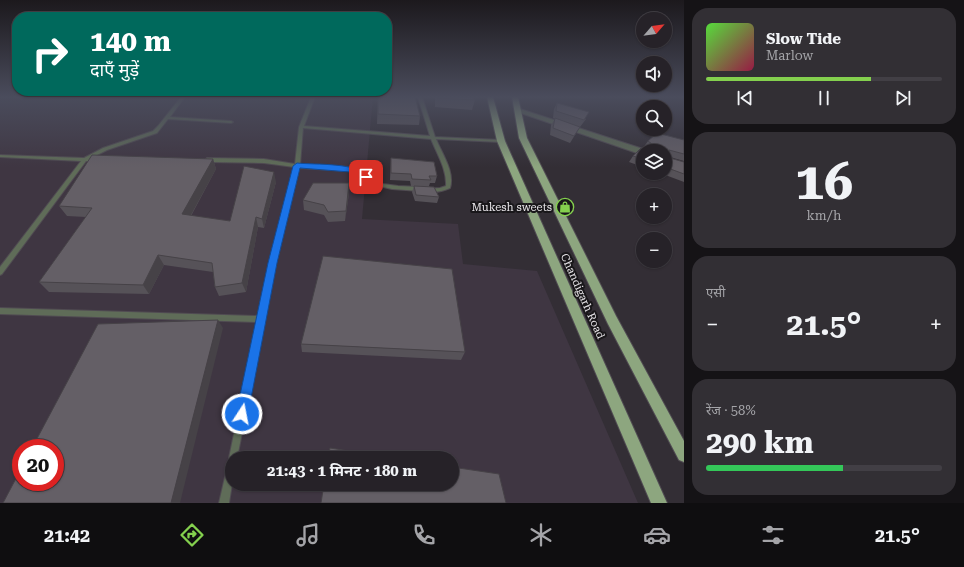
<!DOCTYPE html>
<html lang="hi">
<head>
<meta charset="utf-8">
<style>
	body { margin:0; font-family:"Roboto Serif","Noto Sans Devanagari",serif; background:#322f34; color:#f1f3f6; height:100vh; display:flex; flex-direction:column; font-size:15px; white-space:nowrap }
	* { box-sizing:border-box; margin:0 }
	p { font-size:13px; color:#a4a4a8 }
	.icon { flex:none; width:22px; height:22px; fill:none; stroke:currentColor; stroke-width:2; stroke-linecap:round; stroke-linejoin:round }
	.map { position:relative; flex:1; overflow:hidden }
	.side { display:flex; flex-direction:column; gap:8px; padding:8px; background:#151316; width:280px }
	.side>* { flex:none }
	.banner { position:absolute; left:12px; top:12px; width:380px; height:84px; border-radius:16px; box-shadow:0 1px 3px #0004,0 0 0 1px #423f45; background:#00695c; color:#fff; overflow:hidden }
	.needle { width:26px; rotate:62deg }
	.controls { position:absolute; left:636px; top:12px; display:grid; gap:8px }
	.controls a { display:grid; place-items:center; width:36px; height:36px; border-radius:50%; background:#262228; box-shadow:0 1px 3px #0004,0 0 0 1px #423f45; font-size:20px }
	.speed { position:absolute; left:12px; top:439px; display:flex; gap:8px; font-size:20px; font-weight:700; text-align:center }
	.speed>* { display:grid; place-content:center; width:52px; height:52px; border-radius:50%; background:#262228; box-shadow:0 1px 3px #0004,0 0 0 1px #423f45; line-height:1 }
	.speed .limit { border:6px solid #d22; background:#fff; color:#111 }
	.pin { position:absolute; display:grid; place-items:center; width:34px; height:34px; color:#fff; margin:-17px; border-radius:8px; box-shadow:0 2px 6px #0006 }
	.me { position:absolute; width:44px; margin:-22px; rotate:11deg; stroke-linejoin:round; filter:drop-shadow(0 0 3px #0008) }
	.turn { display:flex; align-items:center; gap:14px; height:84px; padding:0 12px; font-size:18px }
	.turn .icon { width:52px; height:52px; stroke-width:2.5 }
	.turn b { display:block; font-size:28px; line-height:34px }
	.big { font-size:30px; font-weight:700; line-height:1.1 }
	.side .tile { flex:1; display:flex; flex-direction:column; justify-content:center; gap:6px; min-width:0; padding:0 14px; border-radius:16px; background:#322f34 }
	.side .dial { align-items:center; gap:0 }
	.dial b { font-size:52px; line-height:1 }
	.song { display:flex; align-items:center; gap:12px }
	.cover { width:48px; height:48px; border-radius:6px; background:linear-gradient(135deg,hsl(110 70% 55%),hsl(340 70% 35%)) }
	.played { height:4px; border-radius:2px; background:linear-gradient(90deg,#84d04e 70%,#423f45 70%) }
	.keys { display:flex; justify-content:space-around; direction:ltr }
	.heat { display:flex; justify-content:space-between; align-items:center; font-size:22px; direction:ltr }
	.charge { height:6px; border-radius:3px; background:linear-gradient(90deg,#34c759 58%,#423f45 0) }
	.trip { position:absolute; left:225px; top:451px; width:234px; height:40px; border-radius:20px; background:#262228; box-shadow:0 1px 3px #0004,0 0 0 1px #423f45; font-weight:700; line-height:40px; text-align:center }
	.menu { display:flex; height:64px; justify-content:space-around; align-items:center; background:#0f0e10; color:#a4a4a8 }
	.menu .icon { width:28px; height:28px }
	.menu .on { color:#84d04e }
	.menu b { font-size:18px; color:#f1f3f6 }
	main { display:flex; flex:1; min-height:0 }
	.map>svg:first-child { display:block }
	.built { fill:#3f3642; fill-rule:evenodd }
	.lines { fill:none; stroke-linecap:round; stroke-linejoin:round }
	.service-casing { stroke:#504b52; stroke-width:2 }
	.minor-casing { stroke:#504b52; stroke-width:2 }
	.primary-casing { stroke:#504b52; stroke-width:2 }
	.service { fill:#5f6c58; fill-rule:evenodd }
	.minor { fill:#5f6c58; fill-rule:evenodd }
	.primary { fill:#8da67f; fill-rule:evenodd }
	.wall { fill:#565258 }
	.shaded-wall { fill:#464247 }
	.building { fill:#645f66; stroke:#464247 }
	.route { fill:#1a73e8; stroke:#114b97 }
	.labels { text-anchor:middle; stroke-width:4; stroke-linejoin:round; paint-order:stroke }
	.poi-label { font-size:11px; fill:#e7e4e8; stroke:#19171a; text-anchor:end }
	.street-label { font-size:11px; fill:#e7e4e8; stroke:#19171a }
</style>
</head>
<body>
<main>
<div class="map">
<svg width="684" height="503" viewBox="0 0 684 503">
	<rect width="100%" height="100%" fill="#332e35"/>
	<!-- built -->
	<path class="built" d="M0,97H373L362,219L458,224L463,264L537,271L638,503H0ZM21,448H55V482H21ZM232,458H452V484H232Z"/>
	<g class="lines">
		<defs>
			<g id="service">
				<polygon points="181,97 185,97 170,117 231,121 233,122 231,123 168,119 157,133 107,150 91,158 97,159 97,161 86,161 2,274 0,275 0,267 81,161 0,157 0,155 84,158 103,148 153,131 158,126"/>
				<path d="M311,97H315L304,126L430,136L418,97H422L435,137L501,140L503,141L501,142L436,139C442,154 455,172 450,188C443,191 433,194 426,190L427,189L440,188L446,186C447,169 437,154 431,139L303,128L300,165L350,167L359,171L374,180L383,184L398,186L420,187L423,189L420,191L392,189L379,186L371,183L349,171L299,168L276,263L237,458H232V484L229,503H219L228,464L230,461L229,458L257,322L0,314V308L259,316L270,263L294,167L264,163L207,162L205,160L207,158L264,159L295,164L299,127Z"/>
			</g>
			<polygon id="minor" points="517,108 646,150 646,151 643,151 643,154 640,154 515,111 515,109"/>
			<g id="primary">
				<polygon points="487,97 493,97 505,141 667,503 651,503 497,141"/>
				<polygon points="512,97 518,97 527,138 616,316 684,441 684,462 679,460 608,324 519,138"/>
			</g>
		</defs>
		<!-- service casing -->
		<use href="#service" class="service-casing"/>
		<!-- minor casing -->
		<use href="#minor" class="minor-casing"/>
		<!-- primary casing -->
		<use href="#primary" class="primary-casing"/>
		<!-- service -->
		<use href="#service" class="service"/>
		<!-- minor -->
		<use href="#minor" class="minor"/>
		<!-- primary -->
		<use href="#primary" class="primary"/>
	</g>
	<!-- wall -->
	<g class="wall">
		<polygon points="378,97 415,97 420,116 419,125 377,124"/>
		<polygon points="435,97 473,97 475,100 472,110 435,107"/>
		<polygon points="557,103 586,119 580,127 570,143 550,135 551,125 555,119 553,118 554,109"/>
		<polygon points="684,140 684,161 670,157 670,158 684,162 684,182 660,173 665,173 665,151 643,151 643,167 629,162 633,156 645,149 643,148 648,141"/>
		<polygon points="391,158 437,176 435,183 430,183 429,186 439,197 437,203 415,201 412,192 414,186 411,186 410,181 390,180"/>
		<polygon points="213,159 216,169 191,216 230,221 276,182 264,228 258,227 246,292 219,296 215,287 213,272 164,265 149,294 49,292 39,282 86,217 67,216 59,206"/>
		<polygon points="349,183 349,193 345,221 328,222 324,215 304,210 303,200"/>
		<polygon points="301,344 465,352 461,360 302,352"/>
	</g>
	<!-- shaded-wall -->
	<g class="shaded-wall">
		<polygon points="213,159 216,169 186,224 182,214"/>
		<polygon points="274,172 276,182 264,228 262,219"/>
		<polygon points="349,183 349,193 345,221 346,211"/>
		<polygon points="256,217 258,227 246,292 242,283"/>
		<polygon points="158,255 164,265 149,294 143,285"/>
		<polygon points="218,320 223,328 180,503 171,503"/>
	</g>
	<!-- building -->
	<g class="building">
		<polygon points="378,97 415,97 420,116 378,114"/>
		<polygon points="437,97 473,97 475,100 437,98"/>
		<polygon points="557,103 589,112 584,120 556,111"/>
		<polygon points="555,118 580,127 574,136 553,128"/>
		<polygon points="657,133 684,140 684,154 669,150 670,158 684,162 684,174 665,167 665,151 643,151 643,159 633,156 641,148 649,149 652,144 648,141"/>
		<polygon points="92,155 213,159 182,214 230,221 244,166 274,172 262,219 256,217 242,283 215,287 212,263 158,255 143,285 39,282 92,208 59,206"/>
		<polygon points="391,158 434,162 437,176 429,176 431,180 412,179 411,174 391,173"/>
		<polygon points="313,183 349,183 346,211 328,212 324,205 303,200"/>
		<polygon points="414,186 434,187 439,197 416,195"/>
		<polygon points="323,256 452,269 465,352 301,344"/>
		<polygon points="218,320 171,503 3,503 21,469 21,482 55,482 55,448 32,448 98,324"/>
		<polygon points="330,448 393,458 328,458"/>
		<polygon points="452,467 499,474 506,503 321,503 324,484 452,484"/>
	</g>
	<!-- sky -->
	<linearGradient id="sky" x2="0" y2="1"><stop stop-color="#1c191d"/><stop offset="0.58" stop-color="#4a4c5c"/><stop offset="1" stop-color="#4a4c5c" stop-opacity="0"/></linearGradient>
	<rect width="684" height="167" fill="url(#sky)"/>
	<!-- route -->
	<path class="route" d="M297,163C316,165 357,162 370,177L366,179L350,172L300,168L277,263L248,414L246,418L242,420L237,418L236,414L268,263L293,166Z"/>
	<!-- icons -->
	<defs>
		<symbol id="shop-ring" viewBox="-11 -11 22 22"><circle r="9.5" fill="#19171a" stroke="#84d04e" stroke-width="1.5"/><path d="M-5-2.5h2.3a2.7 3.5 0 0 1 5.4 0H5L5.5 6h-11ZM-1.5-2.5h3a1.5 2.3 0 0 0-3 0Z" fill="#84d04e"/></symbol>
	</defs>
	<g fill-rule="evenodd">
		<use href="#shop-ring" x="555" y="197" width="20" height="20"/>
	</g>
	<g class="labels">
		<!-- poi labels -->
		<g class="poi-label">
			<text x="552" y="211">Mukesh sweets</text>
		</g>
		<!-- street labels -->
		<g class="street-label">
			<text transform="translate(583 296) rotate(66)" y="4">Chandigarh Road</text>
		</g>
	</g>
</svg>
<div class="controls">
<a><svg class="needle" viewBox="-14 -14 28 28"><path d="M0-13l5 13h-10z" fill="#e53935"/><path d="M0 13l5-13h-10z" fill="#a4a4a8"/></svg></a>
<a><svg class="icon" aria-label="sound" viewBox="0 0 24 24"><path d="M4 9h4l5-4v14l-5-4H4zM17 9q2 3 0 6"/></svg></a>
<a><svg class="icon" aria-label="search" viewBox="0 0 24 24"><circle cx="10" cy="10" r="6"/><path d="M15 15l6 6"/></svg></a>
<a><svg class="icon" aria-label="layers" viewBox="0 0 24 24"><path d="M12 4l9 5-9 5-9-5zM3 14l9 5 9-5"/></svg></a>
<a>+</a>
<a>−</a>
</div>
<div class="speed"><div class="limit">20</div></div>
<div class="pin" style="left:366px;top:177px;background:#d93025"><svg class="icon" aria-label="arrive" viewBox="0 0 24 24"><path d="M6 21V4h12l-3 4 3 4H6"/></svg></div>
<svg class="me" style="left:242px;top:414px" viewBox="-20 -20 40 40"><circle r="17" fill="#1a73e8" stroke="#fff" stroke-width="3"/><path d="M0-11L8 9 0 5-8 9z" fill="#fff"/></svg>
<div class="trip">21:43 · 1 मिनट · 180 m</div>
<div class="banner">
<div class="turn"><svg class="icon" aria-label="right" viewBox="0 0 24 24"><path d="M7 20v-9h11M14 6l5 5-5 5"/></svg><div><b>140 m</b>दाएँ मुड़ें</div></div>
</div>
</div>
<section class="side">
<div class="tile">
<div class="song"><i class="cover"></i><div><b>Slow Tide</b><p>Marlow</p></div></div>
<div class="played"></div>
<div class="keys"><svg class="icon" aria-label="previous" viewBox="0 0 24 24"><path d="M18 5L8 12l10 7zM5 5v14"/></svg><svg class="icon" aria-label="pause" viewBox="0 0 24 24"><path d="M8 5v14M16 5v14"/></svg><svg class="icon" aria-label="next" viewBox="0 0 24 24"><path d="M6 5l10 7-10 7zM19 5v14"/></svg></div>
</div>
<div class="tile dial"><b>16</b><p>km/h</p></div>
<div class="tile"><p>एसी</p>
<div class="heat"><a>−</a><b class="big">21.5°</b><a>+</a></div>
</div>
<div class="tile"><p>रेंज · 58%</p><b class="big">290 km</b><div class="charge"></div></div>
</section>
</main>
<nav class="menu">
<b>21:42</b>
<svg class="icon on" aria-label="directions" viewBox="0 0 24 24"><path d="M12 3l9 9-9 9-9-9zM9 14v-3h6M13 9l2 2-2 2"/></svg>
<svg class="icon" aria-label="music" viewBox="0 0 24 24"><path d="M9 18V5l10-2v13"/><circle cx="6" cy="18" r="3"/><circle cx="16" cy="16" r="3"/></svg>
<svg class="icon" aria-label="phone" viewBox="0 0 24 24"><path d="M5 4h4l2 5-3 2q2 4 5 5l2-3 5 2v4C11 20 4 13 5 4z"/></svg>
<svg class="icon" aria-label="climate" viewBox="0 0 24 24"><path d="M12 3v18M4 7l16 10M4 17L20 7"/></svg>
<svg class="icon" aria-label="car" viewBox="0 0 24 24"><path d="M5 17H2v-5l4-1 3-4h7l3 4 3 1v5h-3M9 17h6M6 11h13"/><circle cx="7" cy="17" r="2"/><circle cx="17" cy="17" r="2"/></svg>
<svg class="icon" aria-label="filters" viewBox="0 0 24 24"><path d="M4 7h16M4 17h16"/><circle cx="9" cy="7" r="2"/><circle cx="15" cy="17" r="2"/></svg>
<b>21.5°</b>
</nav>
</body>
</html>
